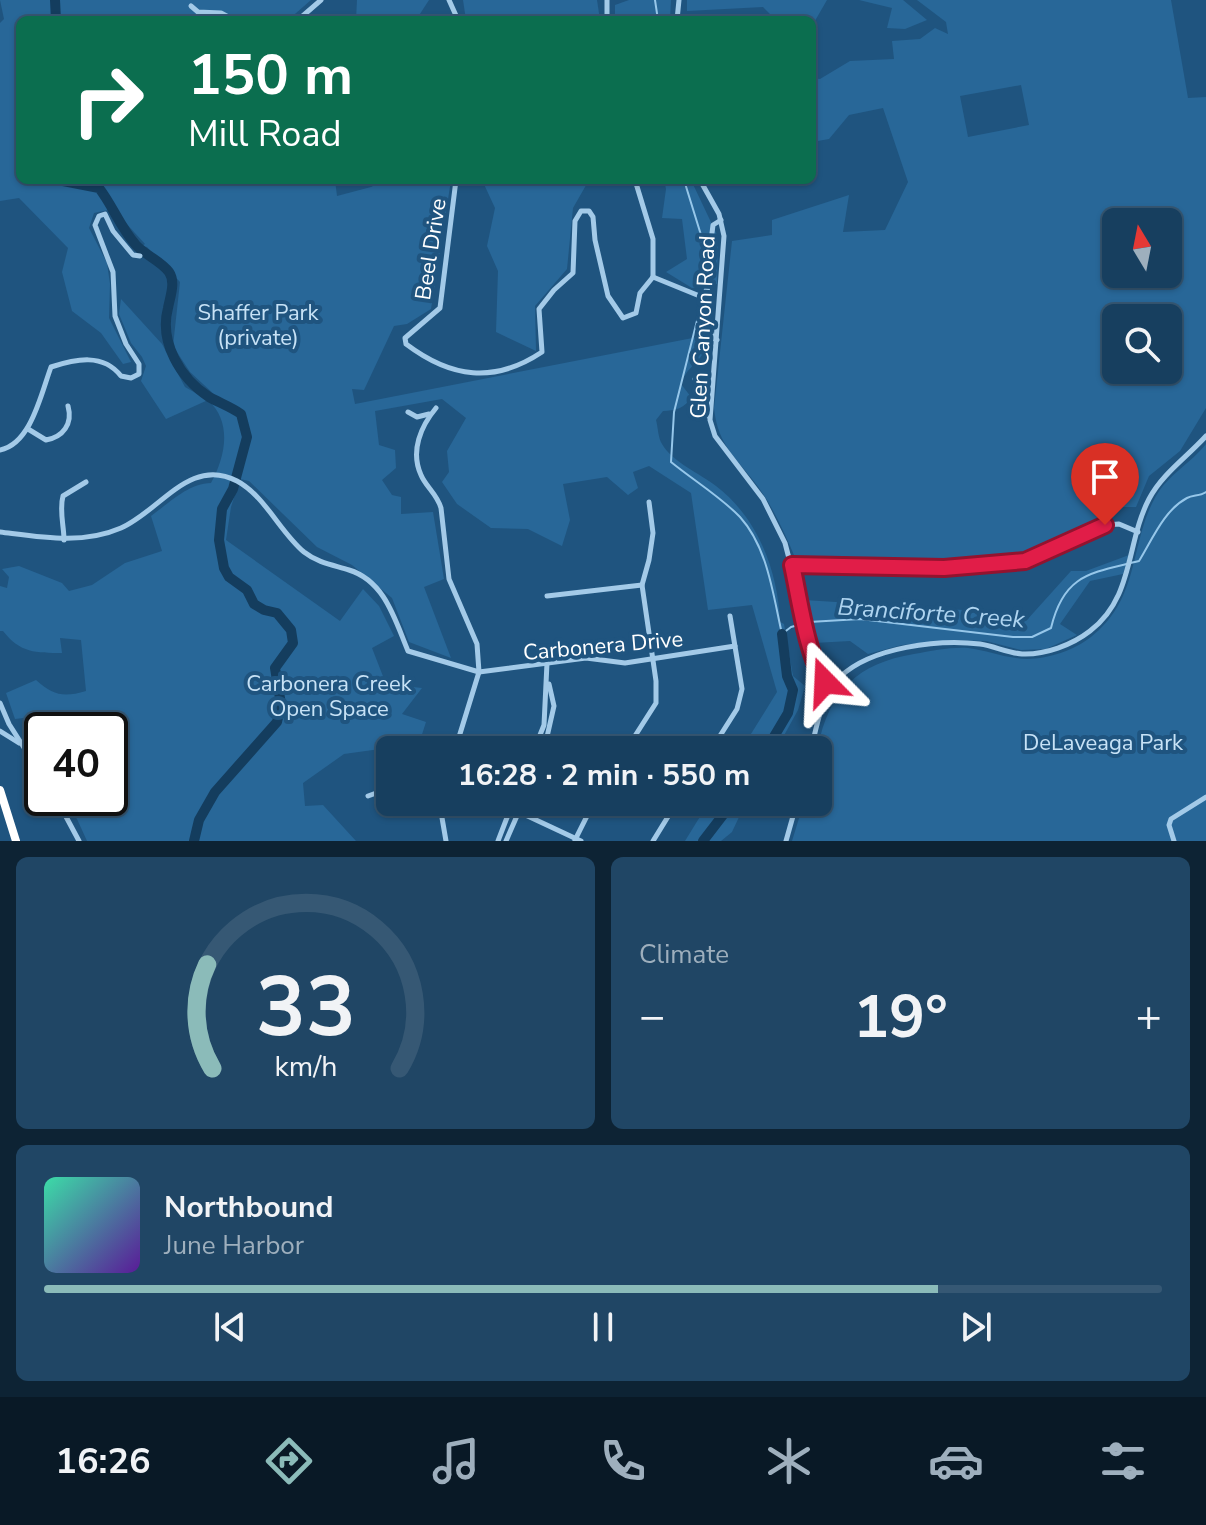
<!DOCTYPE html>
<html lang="en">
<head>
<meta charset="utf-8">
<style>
	body { margin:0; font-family:"Nunito Sans",sans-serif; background:#204665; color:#f1f3f6; height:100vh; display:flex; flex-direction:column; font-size:30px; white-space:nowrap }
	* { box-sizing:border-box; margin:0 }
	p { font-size:26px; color:#9eafbd }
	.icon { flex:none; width:44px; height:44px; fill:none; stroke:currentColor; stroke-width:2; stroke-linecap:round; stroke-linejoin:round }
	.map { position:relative; height:841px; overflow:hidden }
	.panel { display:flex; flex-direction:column; gap:16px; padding:16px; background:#0d2334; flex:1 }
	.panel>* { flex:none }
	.guide { position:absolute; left:16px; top:16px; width:800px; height:168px; border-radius:12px; box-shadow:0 2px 6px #0004,0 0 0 2px #365874; background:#0b6e4f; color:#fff; overflow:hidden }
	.needle { width:52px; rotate:350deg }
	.buttons { position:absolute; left:1102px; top:208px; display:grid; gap:16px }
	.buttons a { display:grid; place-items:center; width:80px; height:80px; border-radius:12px; background:#173f5f; box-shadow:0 2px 6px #0004,0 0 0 2px #365874; font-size:40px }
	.speed { position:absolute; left:24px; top:712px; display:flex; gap:16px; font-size:40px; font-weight:700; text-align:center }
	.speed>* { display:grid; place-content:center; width:104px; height:104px; border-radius:50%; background:#173f5f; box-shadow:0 2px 6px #0004,0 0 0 2px #365874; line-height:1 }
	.speed .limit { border:4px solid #111; border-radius:12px; background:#fff; color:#111 }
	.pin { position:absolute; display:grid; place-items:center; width:68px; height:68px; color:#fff; margin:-82px -34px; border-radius:50% 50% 50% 0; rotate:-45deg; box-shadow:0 0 8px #0007 }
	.pin .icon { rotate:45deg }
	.me { position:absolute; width:88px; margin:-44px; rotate:339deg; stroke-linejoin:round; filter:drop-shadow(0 0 6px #0008) }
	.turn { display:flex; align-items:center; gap:28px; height:168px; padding:0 40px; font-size:36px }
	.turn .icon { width:104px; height:104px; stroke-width:2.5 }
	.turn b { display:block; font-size:56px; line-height:68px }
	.big { font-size:60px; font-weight:700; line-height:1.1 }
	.panel .tile { flex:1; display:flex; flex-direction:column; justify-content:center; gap:12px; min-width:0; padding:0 28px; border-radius:12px; background:#204665 }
	.panel .dial { align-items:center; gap:0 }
	.dial svg { height:208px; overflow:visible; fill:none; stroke:#365874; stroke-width:7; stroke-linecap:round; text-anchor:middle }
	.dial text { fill:#f1f3f6; stroke:none }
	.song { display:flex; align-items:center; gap:24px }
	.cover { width:96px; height:96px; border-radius:12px; background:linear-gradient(135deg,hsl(160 70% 55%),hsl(270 70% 35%)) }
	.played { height:8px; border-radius:4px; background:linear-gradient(90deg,#8bbbb9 80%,#365874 80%) }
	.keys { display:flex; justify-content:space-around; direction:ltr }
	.heat { display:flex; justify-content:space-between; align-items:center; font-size:44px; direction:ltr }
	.panel .tiles { flex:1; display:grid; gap:16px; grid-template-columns:1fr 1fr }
	.tile:last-child { grid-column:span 2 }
	.trip { position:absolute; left:376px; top:736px; width:456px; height:80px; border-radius:12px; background:#173f5f; box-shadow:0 2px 6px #0004,0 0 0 2px #365874; font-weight:700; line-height:80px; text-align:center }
	.tab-bar { display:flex; height:128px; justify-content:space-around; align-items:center; background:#091926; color:#9eafbd }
	.tab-bar .icon { width:56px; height:56px }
	.tab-bar .on { color:#8bbbb9 }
	.tab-bar b { font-size:36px; color:#f1f3f6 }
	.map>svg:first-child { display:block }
	.green { fill:#286798; fill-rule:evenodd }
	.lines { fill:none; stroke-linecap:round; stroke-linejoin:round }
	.stream { stroke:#96c7ea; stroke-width:2 }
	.river { stroke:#143d5e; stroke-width:10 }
	.minor { stroke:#a3cae8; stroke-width:5 }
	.highway { stroke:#fff; stroke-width:8 }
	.route-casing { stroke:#92132f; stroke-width:20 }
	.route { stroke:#e11d48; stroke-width:14 }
	.labels { text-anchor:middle; stroke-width:8; stroke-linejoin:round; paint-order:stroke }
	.street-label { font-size:22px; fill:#fff; stroke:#1f547f }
	.park-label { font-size:22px; fill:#c7e2f6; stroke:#1f547f }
	.water-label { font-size:24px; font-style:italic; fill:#aed4f0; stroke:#1f547f }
</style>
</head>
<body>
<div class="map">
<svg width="1206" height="841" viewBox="0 0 1206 841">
	<rect width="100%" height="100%" fill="#1f547f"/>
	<!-- green -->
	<g class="green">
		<path d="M0,0H311L288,20H20V180H335L337,196L371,187L385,180H451L431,309L407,324L394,326L364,390L352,389L355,404L708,335C705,365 688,362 681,384L691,397C686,408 674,411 663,411L656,420C658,427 658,438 662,444C672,462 701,474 716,486C758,518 778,571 780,622L784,624L793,676L805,686L798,710L776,750H741L777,692L752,605L708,610L691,493L649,466L633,472L638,488L628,495L607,477L563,484L570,520L562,546L528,529L491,528L457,504L442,482L449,472L447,451L466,418L442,399L375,411L379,445L395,450L396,468L382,480L392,495L401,497V514L433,512L444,579L424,587L451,658L409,642L392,598L352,565L317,547L249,481L240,479L231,507L226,540L340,621L363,589L379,606L394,636L372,648L386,684L422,688L402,714L426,722L418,747L409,745L344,754L303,783L305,806L323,805L356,841H87L77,819L62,798H110V730H69L65,723L32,717L15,719L6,693L36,680C53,695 63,698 86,691L81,640L60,638L62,653C36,653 20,653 3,631H0V586L7,588L9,577L2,569L19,566L62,583L69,591L92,585L125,563L162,551L151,516C169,503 189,483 211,483C225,457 233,423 208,400L166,419L141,381L146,366L142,357L131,343L119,314L121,299L162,344L185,387L208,400L216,396L190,372L173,346L180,282L147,247L142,246L145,244L113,209L94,213L89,228L107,263L110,284L109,318L131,362L123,364L101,333L72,311L62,272L68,248L19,198L0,201V23L4,19Z"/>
		<polygon points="357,0 429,0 416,20 356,20"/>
		<polygon points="463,0 597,0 600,20 466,20"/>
		<polygon points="629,0 671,0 670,20 615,20 615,5"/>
		<polygon points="687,0 827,0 812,26 812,20 776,20 763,7 687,11"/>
		<polygon points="859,0 903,0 927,20 905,29 887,28 892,8"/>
		<path d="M917,0H1171L1188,98L1206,97V408L1180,451L1149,476L1136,507H1113L1103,519L1096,520L1093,526L1020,557L954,563L796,560C786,536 774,509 759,488C738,459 718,447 714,408L732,241L772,235V220L849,195L843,232L885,230L908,182L883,108L849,115L829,139L812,142V78L820,79L850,61L894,59L892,41L920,39L935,28L948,34L946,22ZM1021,85L1029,125L968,137L960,96ZM1116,222H1168V274H1116ZM1116,318H1168V370H1116Z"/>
		<polygon points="482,180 589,180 573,208 567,269 535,306 536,351 496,332 498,271 487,246 495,208"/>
		<polygon points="664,180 691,180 718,237 717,284 692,288 666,272 687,259 682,219 662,218 666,189"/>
		<path d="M1206,444V841H792L804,802H818C818,785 815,765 818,747C829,691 858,663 914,654C932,651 950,647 968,648C985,650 1000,656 1016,658C1040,662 1072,652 1091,637C1141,598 1129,543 1156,496C1168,475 1191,463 1206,444Z"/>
		<polygon points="1129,555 1123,574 1090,581 1060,624 1077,635 1046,649 1021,650 986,641 953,640 902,645 868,654 850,641 814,643 804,600 995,612 1026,621 1071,571 1086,571"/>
		<polygon points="709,802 746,802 732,832 721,841 685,841"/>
	</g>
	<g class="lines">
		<!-- stream -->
		<g class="stream">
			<polyline points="655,0 658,20"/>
			<polyline points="684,180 701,235 706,279"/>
			<path d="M705,289L674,412L671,462C693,480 721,497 740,517C768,548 773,595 782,634L791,627L802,624"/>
			<path d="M809,622L860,619L1013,637H1032L1051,628C1064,573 1092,573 1139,561C1152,540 1164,510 1187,498C1193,495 1200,496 1206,492"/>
		</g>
		<!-- river -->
		<g class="river">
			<polyline points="55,0 56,20"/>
			<path d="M58,180L99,188C113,206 120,227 136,245C145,255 161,261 169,272C176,282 170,297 168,308C159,342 180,378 209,397C220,403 231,407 241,414L247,437L233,489L222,509L219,540L224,568L229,577L247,590L254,604L264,610L277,613L291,630L293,643L275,668L281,704L277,722L215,792L199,820L194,841"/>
			<polyline points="766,750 788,713 793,690 787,676 782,634"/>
			<polyline points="703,841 733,802"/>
		</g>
		<!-- minor -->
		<g class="minor">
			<polyline points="449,0 458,20"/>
			<polyline points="607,0 607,20"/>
			<polyline points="191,6 198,12 221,13 234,20"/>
			<polyline points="298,20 321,0"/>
			<polyline points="677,20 679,0"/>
			<path d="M456,180L440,308L405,338L406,344C451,378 494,384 542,352L539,309L554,290L573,273L575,221L581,211H589L593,217L595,240L608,296L623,318L636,313L640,293L653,277"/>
			<polyline points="635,180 653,239 653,277"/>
			<polyline points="700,180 719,214 724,236 710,420 715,436 763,499 785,543 819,674 832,688"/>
			<polyline points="653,277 707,299"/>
			<polyline points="717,340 713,338 705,318 712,233 713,225 721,220"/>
			<polyline points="695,379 708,416"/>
			<path d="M436,408C421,426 410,451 421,475C426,487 437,494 441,508L449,579L477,644L479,672L455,750"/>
			<polyline points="408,412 417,417 429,414"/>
			<path d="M28,429L46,440C63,437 73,424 68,406"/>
			<path d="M0,450C31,444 41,394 51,367C76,359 103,353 121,376L131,378L139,374V364L126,344L115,316L113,272L95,225L99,216L105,214L113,231L133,255L140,256"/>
			<path d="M0,532C40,537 82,545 121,528C160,511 190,456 237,481C265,496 280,532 304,552C318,563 333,565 349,570C385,581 395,620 408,651L479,672L586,658L625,663L735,646"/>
			<path d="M64,540C64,526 59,510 63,496L86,482"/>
			<polyline points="792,565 944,568 1025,561 1105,525 1119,524 1138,532"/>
			<polyline points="547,596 642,585"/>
			<polyline points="819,675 823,705"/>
			<polyline points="0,703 9,724 42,776"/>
			<polyline points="0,731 19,743"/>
			<polyline points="534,750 544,725 547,663"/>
			<polyline points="544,750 554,706 549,684"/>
			<polyline points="626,750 656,703 656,681 642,585 649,560 653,533 649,502"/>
			<polyline points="711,750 737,709 742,689 730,616"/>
			<path d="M811,750C817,725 821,696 840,677C871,647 939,639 980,644C994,646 1008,653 1022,654C1045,655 1072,645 1090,631C1134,598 1126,543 1149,499C1162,474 1187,457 1206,436"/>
			<polyline points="368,796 390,788"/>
			<polyline points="56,798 79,841"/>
			<polyline points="442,802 441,812 446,841"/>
			<polyline points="519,812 581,841"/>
			<polyline points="575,840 594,802"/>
			<polyline points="498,841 513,802"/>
			<polyline points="506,841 523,802"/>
			<polyline points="653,841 677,802"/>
			<polyline points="786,841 797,802"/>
			<polyline points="1174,841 1169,825 1171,819 1206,797"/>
		</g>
		<!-- highway -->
		<polyline class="highway" points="0,790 16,841"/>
	</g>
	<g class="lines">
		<defs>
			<path id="route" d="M825,682C807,657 799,596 792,565L944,568L1025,561L1105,525"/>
		</defs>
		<!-- route casing -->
		<use href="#route" class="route-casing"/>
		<!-- route -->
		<use href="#route" class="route"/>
	</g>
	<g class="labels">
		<!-- street labels -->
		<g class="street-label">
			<text transform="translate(430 249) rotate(-81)" y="8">Beel Drive</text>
			<text transform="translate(702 327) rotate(-87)" y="8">Glen Canyon Road</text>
			<text transform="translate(603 645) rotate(-5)" y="8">Carbonera Drive</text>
		</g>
		<!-- park labels -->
		<g class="park-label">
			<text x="258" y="320">Shaffer Park<tspan x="258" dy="25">(private)</tspan></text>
			<text x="329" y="691">Carbonera Creek<tspan x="329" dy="25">Open Space</tspan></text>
			<text x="1103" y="750">DeLaveaga Park</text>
		</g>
		<!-- water labels -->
		<g class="water-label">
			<text transform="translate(931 613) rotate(4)" y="8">Branciforte Creek</text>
		</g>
	</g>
</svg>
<div class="buttons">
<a><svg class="needle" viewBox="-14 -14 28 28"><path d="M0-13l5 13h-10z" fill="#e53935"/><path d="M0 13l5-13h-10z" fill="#9eafbd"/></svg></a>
<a><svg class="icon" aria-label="search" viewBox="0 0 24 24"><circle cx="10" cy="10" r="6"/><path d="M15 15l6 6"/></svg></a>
</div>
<div class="speed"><div class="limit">40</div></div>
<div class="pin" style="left:1105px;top:525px;background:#d93025"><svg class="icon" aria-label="arrive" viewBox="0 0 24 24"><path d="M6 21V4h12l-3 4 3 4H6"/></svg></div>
<svg class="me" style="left:825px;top:682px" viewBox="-20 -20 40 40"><path d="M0-17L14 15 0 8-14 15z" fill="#e11d48" stroke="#fff" stroke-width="4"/></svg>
<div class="trip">16:28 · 2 min · 550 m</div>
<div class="guide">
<div class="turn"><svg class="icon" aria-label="right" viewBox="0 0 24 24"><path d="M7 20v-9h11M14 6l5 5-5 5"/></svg><div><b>150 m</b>Mill Road</div></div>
</div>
</div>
<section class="panel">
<div class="tiles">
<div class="tile dial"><svg viewBox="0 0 100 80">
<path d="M14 69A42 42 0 1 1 86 69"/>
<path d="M14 69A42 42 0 0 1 12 29" stroke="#8bbbb9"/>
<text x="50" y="56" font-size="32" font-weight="700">33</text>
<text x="50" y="72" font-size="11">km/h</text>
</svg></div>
<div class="tile"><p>Climate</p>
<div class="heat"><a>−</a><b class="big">19°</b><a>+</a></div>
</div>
<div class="tile">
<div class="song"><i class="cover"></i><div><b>Northbound</b><p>June Harbor</p></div></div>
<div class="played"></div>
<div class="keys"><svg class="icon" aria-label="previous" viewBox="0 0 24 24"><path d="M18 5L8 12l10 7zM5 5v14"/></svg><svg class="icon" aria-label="pause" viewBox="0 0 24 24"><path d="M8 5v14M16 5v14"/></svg><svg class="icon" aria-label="next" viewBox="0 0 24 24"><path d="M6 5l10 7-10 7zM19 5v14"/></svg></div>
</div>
</div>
</section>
<nav class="tab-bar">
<b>16:26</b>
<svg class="icon on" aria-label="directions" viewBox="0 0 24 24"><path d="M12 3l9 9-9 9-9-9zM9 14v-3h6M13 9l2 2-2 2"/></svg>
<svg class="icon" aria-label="music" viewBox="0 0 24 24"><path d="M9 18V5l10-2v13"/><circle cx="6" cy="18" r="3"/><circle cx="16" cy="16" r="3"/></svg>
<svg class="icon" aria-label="phone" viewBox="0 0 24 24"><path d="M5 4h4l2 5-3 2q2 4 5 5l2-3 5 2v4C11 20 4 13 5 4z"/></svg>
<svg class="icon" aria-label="climate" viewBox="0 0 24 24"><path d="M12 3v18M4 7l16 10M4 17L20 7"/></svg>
<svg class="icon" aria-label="car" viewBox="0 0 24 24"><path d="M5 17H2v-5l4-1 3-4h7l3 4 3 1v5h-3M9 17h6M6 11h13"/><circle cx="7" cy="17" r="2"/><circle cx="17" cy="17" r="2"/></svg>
<svg class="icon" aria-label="filters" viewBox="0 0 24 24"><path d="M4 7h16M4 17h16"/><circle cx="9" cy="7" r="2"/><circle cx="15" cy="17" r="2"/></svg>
</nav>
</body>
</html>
